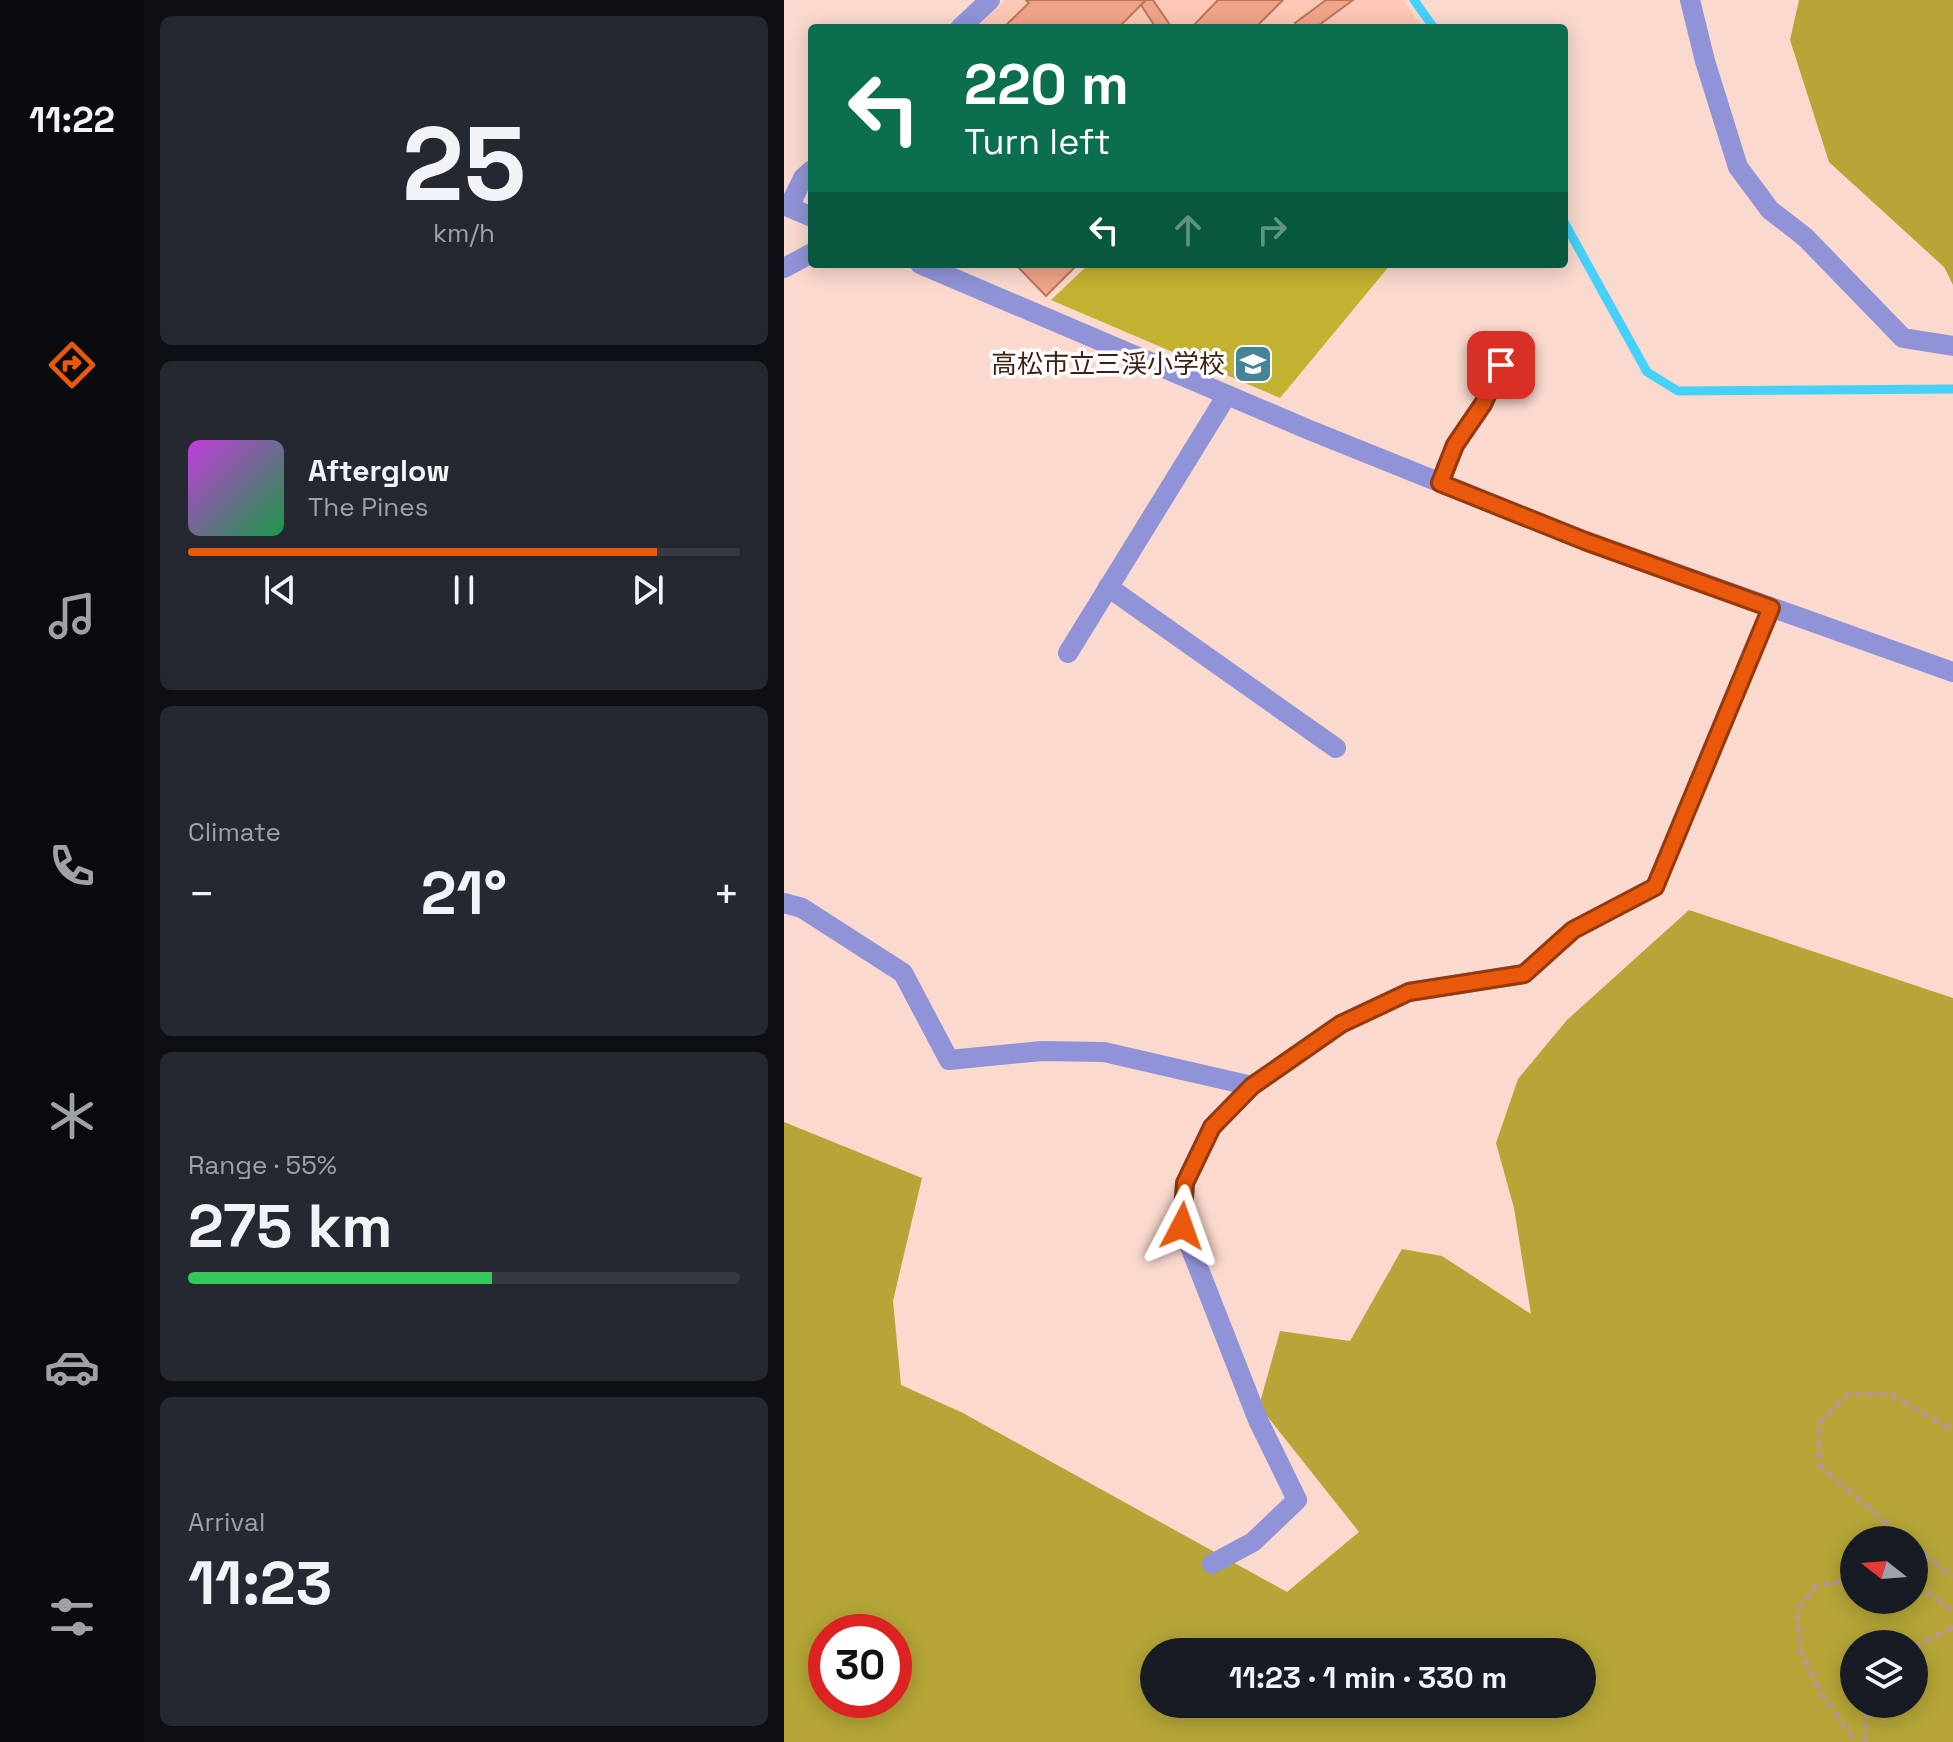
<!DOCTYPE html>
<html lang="en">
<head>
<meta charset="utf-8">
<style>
	body { margin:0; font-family:"Space Grotesk","Noto Sans JP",sans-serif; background:#242831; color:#f1f3f6; height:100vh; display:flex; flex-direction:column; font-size:30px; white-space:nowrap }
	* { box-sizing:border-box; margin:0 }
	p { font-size:26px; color:#9ea1a6 }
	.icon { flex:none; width:44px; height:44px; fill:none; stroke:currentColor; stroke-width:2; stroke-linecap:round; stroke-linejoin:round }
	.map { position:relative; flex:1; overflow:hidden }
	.drawer { display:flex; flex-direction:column; gap:16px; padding:16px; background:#0d0f14; width:640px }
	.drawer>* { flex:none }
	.hud { position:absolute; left:24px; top:24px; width:760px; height:244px; border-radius:8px; box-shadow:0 4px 20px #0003; background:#0b6e4f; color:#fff; overflow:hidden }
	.needle { width:52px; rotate:287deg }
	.tools { position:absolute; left:1056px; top:1526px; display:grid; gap:16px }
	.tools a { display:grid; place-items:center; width:88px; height:88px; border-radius:50%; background:#171b24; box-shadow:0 4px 20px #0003; font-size:40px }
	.speed { position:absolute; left:24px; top:1614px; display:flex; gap:16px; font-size:40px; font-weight:700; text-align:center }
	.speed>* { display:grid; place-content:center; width:104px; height:104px; border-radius:50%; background:#171b24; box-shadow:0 4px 20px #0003; line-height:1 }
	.speed .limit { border:12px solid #d22; background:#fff; color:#111 }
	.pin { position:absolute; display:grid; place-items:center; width:68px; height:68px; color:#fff; margin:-34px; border-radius:16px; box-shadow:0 4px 12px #0006 }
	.me { position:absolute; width:88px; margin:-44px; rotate:4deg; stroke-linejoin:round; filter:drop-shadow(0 0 6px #0008) }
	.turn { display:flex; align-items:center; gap:28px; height:168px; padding:0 24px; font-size:36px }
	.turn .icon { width:104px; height:104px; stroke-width:2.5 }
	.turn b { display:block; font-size:56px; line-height:68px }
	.lanes { display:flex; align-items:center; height:76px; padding:0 24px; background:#0003; justify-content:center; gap:40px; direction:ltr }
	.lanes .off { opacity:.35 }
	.big { font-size:60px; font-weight:700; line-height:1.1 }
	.drawer .widget { flex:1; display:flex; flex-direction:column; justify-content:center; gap:12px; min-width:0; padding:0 28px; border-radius:12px; background:#242831 }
	.drawer .dial { align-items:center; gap:0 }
	.dial b { font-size:104px; line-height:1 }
	.song { display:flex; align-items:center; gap:24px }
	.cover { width:96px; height:96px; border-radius:12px; background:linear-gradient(135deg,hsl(290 70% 55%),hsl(140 70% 35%)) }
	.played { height:8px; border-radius:4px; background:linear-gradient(90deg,#ea580c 85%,#363941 85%) }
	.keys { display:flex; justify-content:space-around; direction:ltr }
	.heat { display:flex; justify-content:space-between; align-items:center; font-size:44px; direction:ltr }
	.charge { height:12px; border-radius:6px; background:linear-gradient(90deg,#34c759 55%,#363941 0) }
	.trip { position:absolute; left:356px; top:1638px; width:456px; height:80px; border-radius:40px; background:#171b24; box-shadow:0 4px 20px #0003; font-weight:700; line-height:80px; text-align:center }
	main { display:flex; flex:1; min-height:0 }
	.tab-bar { display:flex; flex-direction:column; width:144px; justify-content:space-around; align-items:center; background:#090b0e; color:#9ea1a6 }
	.tab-bar .icon { width:56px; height:56px }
	.tab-bar .on { color:#ea580c }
	.tab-bar b { font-size:36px; color:#f1f3f6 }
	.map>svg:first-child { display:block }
	.built { fill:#fcc8b5 }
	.green { fill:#c3b230 }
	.forest { fill:#b5a637; fill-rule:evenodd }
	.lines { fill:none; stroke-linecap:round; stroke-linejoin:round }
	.stream { stroke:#45d1fa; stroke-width:9 }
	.building { fill:#f0a488; stroke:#bd755a; stroke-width:2 }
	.path { stroke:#b8988d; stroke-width:5; stroke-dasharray:8 4; stroke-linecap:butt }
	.street { stroke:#9093d7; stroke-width:20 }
	.route-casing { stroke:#983908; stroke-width:20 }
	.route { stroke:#ea580c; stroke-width:14 }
	.labels { text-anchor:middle; stroke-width:7; stroke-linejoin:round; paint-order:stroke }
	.poi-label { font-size:26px; fill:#3e2115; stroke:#fff; text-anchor:end }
</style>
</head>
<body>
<main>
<nav class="tab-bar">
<b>11:22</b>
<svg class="icon on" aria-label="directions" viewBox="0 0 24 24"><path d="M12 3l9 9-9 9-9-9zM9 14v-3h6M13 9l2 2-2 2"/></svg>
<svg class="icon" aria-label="music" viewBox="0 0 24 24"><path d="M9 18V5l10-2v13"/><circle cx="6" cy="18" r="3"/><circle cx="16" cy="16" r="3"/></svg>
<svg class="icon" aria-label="phone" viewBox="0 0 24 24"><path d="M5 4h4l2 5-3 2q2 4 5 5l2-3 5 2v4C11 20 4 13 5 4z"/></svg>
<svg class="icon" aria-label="climate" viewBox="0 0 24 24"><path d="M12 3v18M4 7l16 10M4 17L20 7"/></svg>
<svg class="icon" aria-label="car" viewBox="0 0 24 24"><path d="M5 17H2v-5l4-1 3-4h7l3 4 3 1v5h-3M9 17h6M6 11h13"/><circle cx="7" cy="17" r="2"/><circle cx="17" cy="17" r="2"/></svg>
<svg class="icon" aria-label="filters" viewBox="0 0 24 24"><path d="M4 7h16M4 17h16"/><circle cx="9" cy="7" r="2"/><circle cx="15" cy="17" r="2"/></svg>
</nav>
<section class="drawer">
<div class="widget dial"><b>25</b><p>km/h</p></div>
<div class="widget">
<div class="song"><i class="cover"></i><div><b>Afterglow</b><p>The Pines</p></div></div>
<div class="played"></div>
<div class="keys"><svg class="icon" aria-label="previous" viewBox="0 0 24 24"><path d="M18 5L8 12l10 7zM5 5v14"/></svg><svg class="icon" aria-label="pause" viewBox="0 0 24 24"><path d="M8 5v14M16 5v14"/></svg><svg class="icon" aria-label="next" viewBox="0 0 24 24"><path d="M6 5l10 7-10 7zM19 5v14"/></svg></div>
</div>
<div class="widget"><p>Climate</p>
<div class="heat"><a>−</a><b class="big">21°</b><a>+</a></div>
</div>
<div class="widget"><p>Range · 55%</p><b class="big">275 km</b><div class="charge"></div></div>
<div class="widget"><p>Arrival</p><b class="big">11:23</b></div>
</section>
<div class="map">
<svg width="1169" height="1742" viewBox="0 0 1169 1742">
	<rect width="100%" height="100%" fill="#fad9ce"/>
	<!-- built -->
	<polygon class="built" points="221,0 619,0 639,28 192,28"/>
	<!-- green -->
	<polygon class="green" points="305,264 607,264 496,398 267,300"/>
	<!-- forest -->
	<g class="forest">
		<polygon points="1015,0 1169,0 1169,285 1160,267 1045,162 1006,40"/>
		<path d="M905,910L1169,998V1742H0V1122L138,1178L109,1301L117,1385L179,1413L503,1592L575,1532L475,1406L496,1331L566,1341L618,1249L658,1256L747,1314L730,1208L712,1143L734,1079L783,1020ZM1070,1540H1130V1600H1070ZM42,1632H110V1700H42ZM1070,1644H1130V1704H1070ZM370,1652H798V1704H370Z"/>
	</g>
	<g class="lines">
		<!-- stream -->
		<g class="stream">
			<polyline points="630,0 650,28"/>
			<polyline points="780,222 863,372 894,391 1169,389"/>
		</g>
	</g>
	<!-- building -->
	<g class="building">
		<polygon points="242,0 362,0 334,28 222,28 220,27 245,3"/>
		<polygon points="362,0 369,0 388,28 372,28 357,5"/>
		<polygon points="434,0 499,0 471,28 407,28"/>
		<polygon points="542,0 569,0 531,28 514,28 511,23"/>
		<polygon points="231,264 294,264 262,296"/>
	</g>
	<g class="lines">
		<!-- path -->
		<g class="path">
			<polyline points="1122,1540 1035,1465 1035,1423 1065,1394 1106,1394 1169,1430"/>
			<polyline points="1130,1546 1169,1577"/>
			<polyline points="1070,1580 1032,1586 1013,1610 1017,1652 1036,1692 1072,1742"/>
			<polyline points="1130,1588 1151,1596 1164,1609 1169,1605"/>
			<polyline points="1130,1648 1169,1627"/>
			<polyline points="1081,1742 1083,1704"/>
		</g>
		<!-- street -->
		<g class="street">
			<polyline points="906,0 921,61 954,167 986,210 1021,237 1119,338 1169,346"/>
			<polyline points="176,28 206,0"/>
			<polyline points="0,205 28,217"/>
			<polyline points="5,207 19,178 28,170"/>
			<polyline points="136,264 523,429 801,541 1169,672"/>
			<polyline points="0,268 28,253"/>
			<polyline points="656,483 671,445 699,404 726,345"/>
			<polyline points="324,587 552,748"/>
			<polyline points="284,653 443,395"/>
			<polyline points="0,903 18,908 119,973 165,1060 258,1051 320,1052 468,1086 557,1024 625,992 740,974 789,930 871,887 987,608"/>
			<polyline points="428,1564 469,1542 513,1500 474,1420 398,1226 401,1183 428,1127 468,1086"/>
		</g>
	</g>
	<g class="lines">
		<defs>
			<polyline id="route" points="398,1226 401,1183 428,1127 468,1086 557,1024 625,992 740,974 789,930 871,887 987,608 801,541 656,483 671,445 699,404 717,365"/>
		</defs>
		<!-- route casing -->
		<use href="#route" class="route-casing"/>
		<!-- route -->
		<use href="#route" class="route"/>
	</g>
	<!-- icons -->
	<defs>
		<symbol id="school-square" viewBox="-11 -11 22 22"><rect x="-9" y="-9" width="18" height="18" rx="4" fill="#448398" stroke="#fff"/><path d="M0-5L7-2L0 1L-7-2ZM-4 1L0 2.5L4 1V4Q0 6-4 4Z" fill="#fff"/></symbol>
	</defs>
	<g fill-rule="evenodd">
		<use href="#school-square" x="447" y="342" width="44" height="44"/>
	</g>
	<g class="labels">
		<!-- poi labels -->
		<g class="poi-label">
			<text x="441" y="373">高松市立三渓小学校</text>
		</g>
	</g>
</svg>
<div class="tools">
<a><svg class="needle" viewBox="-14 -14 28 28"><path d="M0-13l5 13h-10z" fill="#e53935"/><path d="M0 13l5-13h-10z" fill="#9ea1a6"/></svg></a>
<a><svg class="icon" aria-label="layers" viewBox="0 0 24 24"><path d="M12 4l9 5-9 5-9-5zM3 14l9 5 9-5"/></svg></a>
</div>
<div class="speed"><div class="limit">30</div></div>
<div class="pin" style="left:717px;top:365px;background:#d93025"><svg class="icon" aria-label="arrive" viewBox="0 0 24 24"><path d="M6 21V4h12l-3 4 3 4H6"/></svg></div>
<svg class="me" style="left:398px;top:1226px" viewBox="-20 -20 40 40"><path d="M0-17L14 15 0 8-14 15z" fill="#ea580c" stroke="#fff" stroke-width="4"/></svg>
<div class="trip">11:23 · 1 min · 330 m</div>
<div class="hud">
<div class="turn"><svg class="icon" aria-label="left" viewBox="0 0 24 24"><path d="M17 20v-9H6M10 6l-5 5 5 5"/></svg><div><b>220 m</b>Turn left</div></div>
<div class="lanes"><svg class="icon" aria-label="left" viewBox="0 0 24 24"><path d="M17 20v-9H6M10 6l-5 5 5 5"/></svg><svg class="icon off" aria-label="ahead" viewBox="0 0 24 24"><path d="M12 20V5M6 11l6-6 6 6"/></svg><svg class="icon off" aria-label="right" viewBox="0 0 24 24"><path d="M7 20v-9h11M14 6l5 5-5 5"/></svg></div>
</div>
</div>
</main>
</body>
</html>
